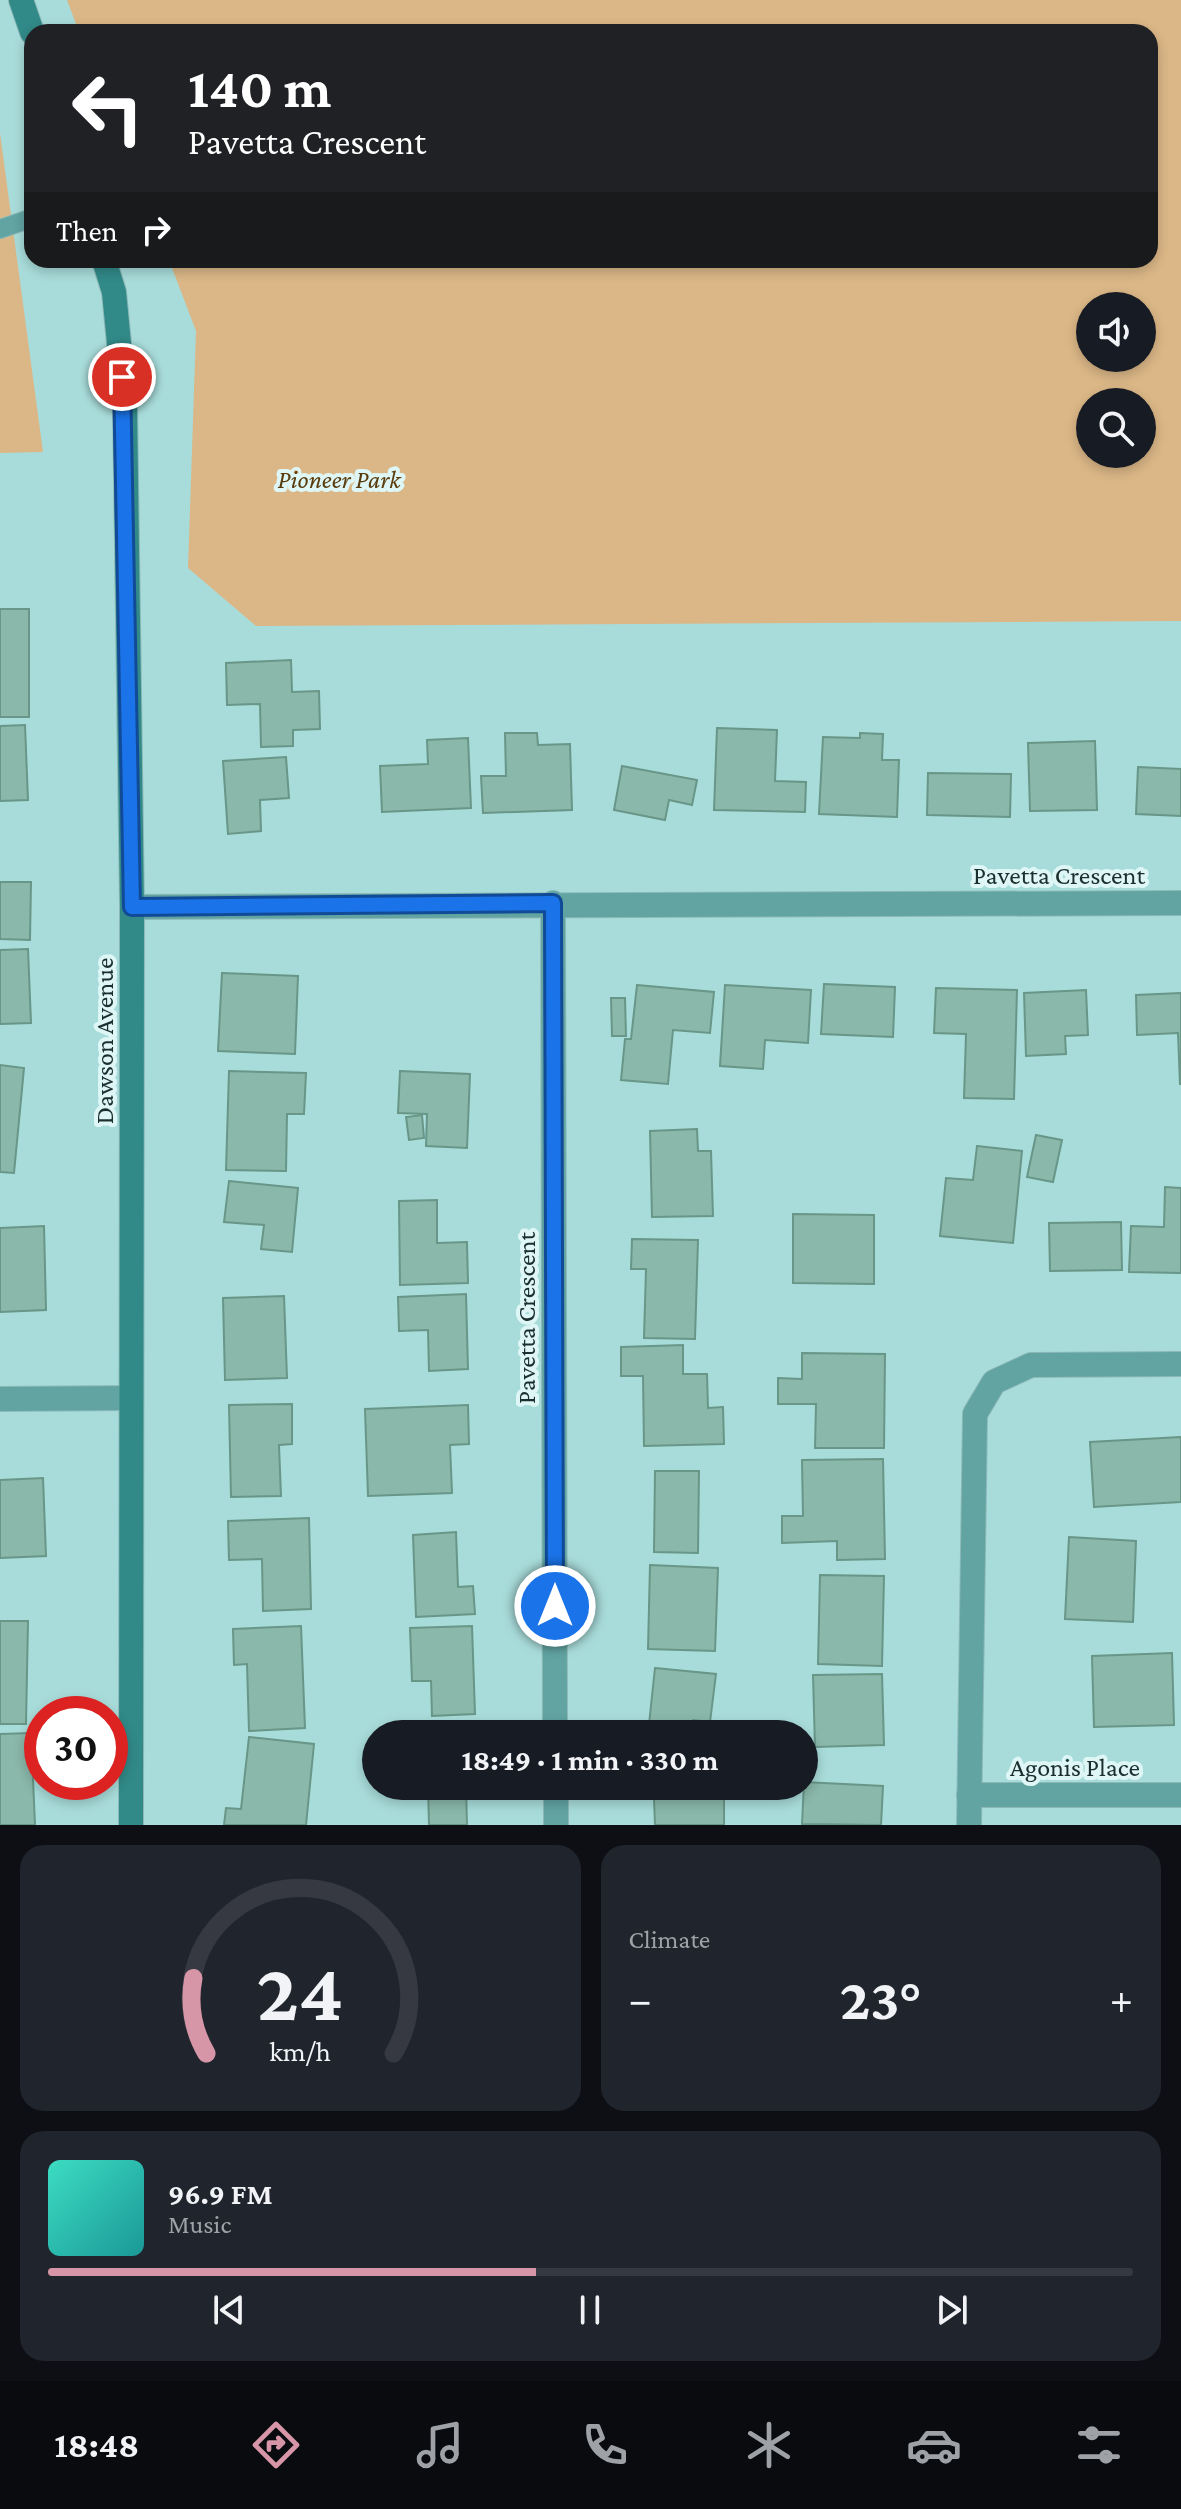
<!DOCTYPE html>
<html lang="en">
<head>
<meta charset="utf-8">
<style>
	body { margin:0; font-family:"Crimson Pro",serif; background:#20242c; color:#f1f3f6; height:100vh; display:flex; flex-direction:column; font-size:30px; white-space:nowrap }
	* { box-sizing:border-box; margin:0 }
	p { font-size:26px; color:#9ea1a6 }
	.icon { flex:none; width:44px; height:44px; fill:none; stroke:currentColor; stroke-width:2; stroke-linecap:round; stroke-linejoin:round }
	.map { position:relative; height:1825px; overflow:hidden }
	.side { display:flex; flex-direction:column; gap:20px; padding:20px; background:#0d0f14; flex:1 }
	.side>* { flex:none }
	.banner { position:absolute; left:24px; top:24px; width:1134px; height:244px; border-radius:24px; box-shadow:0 4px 12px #0003; background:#202124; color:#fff; overflow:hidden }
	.buttons { position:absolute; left:1076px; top:292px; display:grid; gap:16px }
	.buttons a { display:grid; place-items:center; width:80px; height:80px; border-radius:50%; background:#171b24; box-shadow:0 4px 12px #0003; font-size:40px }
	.speed { position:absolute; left:24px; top:1696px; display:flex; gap:16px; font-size:40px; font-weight:700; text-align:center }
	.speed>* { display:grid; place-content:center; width:104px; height:104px; border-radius:50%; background:#171b24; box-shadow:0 4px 12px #0003; line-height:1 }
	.speed .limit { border:12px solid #d22; background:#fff; color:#111 }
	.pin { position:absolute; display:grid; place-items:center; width:68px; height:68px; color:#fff; margin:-34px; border:4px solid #fff; border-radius:50%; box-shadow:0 2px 8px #0007 }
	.me { position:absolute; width:88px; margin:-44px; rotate:0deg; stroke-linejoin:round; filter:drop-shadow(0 0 6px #0008) }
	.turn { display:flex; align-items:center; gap:28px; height:168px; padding:0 32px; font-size:36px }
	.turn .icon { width:104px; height:104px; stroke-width:2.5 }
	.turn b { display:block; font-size:56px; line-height:68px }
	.then { display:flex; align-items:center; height:76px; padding:0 32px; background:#0003; gap:16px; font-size:30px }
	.big { font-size:60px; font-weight:700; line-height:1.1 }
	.side .tile { flex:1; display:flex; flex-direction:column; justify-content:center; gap:12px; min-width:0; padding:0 28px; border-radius:24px; background:#20242c }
	.side .dial { align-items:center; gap:0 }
	.dial svg { height:208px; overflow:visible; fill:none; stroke:#363941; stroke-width:7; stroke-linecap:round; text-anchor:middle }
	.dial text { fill:#f1f3f6; stroke:none }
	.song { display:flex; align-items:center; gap:24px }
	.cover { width:96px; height:96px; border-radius:12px; background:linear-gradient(135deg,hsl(170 70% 55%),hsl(180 70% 35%)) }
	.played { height:8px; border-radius:4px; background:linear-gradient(90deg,#d696a8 45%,#363941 45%) }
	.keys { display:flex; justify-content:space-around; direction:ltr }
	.heat { display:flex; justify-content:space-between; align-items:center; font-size:44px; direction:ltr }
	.side .tiles { flex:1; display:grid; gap:20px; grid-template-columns:1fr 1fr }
	.tile:last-child { grid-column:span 2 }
	.trip { position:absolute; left:362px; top:1720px; width:456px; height:80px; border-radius:40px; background:#171b24; box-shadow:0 4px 12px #0003; font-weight:700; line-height:80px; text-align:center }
	.menu { display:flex; height:128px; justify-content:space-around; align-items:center; background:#090b0e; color:#9ea1a6 }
	.menu .icon { width:56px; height:56px }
	.menu .active { color:#d696a8 }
	.menu b { font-size:36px; color:#f1f3f6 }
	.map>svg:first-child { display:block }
	.green { fill:#dbb787; fill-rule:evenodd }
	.building { fill:#8ab8aa; stroke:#689687; stroke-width:2 }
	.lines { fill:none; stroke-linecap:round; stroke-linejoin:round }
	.lane-casing { stroke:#8cb9b8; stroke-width:20 }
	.street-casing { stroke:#8cb9b8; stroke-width:26 }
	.secondary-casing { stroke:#8cb9b8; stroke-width:26 }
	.lane { stroke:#61a4a2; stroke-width:18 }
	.street { stroke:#61a4a2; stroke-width:24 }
	.secondary { stroke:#318a88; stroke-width:24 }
	.route-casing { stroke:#114b97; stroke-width:20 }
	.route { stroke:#1a73e8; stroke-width:14 }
	.labels { text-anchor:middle; stroke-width:8; stroke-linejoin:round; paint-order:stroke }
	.park-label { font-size:26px; font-style:italic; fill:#593b0c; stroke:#def7f6 }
	.street-label { font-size:26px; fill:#1a2f2e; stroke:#def7f6 }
</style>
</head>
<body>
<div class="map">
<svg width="1181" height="1825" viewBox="0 0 1181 1825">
	<rect width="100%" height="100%" fill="#a8dcda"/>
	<!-- green -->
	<g class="green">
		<path d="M67,0H1181V621L256,626L188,568L196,331L169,260H1150V32H79ZM1090,306H1142V358H1090ZM1142,402V454H1090V402Z"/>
		<polygon points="0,133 43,452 0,453"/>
	</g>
	<!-- building -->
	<g class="building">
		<rect x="0" y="609" width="29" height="108"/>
		<polygon points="291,660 292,692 319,691 320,729 293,730 293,746 261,747 260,704 227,705 226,663"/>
		<polygon points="25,725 28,800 0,801 0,726"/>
		<polygon points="717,728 777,730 775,781 806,782 805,812 714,810"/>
		<polygon points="505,733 537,733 538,745 570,744 572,810 483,813 481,776 506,776"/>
		<polygon points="860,733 883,734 882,760 899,760 897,817 819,814 823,737 860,738"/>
		<polygon points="468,738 471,808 382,812 380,766 428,764 427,740"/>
		<polygon points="1095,741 1097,810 1030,811 1028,743"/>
		<polygon points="286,757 289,798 260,800 261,831 228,834 223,761"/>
		<polygon points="622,766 697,780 692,805 669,800 665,820 614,810"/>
		<polygon points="1138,767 1181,769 1181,816 1136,814"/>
		<polygon points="928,773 1011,774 1010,817 927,815"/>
		<polygon points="0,882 31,882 30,940 0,939"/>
		<polygon points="28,949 31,1023 0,1024 0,950"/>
		<polygon points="222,973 298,976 295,1054 218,1051"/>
		<polygon points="824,984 895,987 893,1037 821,1034"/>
		<polygon points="637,985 714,992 710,1033 673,1030 668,1084 621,1080 625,1039 631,1039"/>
		<polygon points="725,985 811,990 808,1043 765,1040 763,1069 720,1066"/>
		<polygon points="936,988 1017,990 1014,1099 964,1098 966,1034 934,1033"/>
		<polygon points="1086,990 1088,1035 1065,1036 1066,1054 1026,1056 1024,993"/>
		<polygon points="1181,993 1181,1084 1180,1084 1178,1033 1137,1035 1136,995"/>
		<polygon points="611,998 625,998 626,1036 612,1036"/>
		<polygon points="0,1065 24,1068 14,1173 0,1172"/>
		<polygon points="229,1071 306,1073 304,1114 287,1114 286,1171 226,1170"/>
		<polygon points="400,1071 470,1074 467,1148 426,1146 427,1114 398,1113"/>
		<polygon points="422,1115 424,1138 409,1140 406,1117"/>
		<polygon points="697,1129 698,1151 711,1151 713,1216 652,1217 650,1131"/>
		<polygon points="1036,1135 1062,1140 1053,1182 1027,1177"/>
		<polygon points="977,1146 1022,1151 1013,1243 940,1236 946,1178 973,1180"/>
		<polygon points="229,1181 298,1188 292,1252 261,1249 264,1225 224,1222"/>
		<polygon points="1165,1187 1181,1188 1181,1273 1129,1272 1131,1226 1164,1227"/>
		<polygon points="437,1200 437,1243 467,1242 468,1283 400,1285 399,1201"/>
		<polygon points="793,1214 874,1215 874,1284 793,1283"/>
		<polygon points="1121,1222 1122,1270 1050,1271 1049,1223"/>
		<polygon points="44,1226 46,1310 0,1312 0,1228"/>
		<polygon points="632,1239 698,1240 695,1339 644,1338 646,1269 631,1269"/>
		<polygon points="466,1294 468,1369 429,1371 428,1330 399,1331 398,1297"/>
		<polygon points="284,1296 287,1378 225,1380 223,1298"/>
		<polygon points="683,1345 683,1374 707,1374 708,1408 723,1407 724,1444 644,1446 643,1376 621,1376 621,1347"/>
		<polygon points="802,1353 885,1354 884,1448 815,1448 816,1404 778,1404 778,1378 802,1379"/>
		<polygon points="292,1404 292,1444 279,1445 281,1496 231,1497 229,1405"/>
		<polygon points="468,1405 469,1444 450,1445 452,1493 368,1496 365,1409"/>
		<polygon points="1181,1437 1181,1502 1094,1507 1090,1442"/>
		<polygon points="883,1459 885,1559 837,1560 837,1541 782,1543 782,1516 803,1516 802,1460"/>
		<polygon points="655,1471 699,1471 698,1553 654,1552"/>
		<polygon points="43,1478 46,1556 0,1558 0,1480"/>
		<polygon points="309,1518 311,1609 263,1611 262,1559 229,1560 228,1521"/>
		<polygon points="456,1532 458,1587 473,1586 475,1614 416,1617 413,1535"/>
		<polygon points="1069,1537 1136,1541 1133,1622 1065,1619"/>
		<polygon points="650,1565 718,1568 715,1651 648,1649"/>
		<polygon points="820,1575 884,1576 882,1666 818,1664"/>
		<polygon points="0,1621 28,1621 26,1724 0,1724"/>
		<polygon points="301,1626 305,1728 249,1731 247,1664 234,1665 233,1629"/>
		<polygon points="472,1626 475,1714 432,1716 431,1681 412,1681 410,1628"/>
		<polygon points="1172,1653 1174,1725 1094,1727 1092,1656"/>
		<polygon points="655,1668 716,1674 710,1722 693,1720 691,1734 648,1734"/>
		<polygon points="882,1674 884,1745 815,1747 813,1675"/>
		<polygon points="31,1733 35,1825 0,1825 0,1734"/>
		<polygon points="249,1737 314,1744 306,1825 224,1825 226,1808 241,1809"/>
		<polygon points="804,1782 883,1786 881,1825 802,1824"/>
		<polygon points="428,1786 466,1786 467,1825 429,1825"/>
		<polygon points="724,1797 724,1825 655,1825 654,1799"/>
	</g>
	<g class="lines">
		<defs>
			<polyline id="lane" points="0,229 32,218"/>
			<g id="street">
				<polyline points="553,903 555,1734"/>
				<polyline points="132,907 1181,903"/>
				<polyline points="0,1399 131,1398"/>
				<polyline points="556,1786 556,1825"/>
				<polyline points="969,1795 1181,1795"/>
				<polyline points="969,1825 975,1414 994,1382 1031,1365 1181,1364"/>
			</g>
			<g id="secondary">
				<polyline points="21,0 32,32"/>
				<polyline points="104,260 114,292 125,405 132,907 131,1825"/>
			</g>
		</defs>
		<!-- lane casing -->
		<use href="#lane" class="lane-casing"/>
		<!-- street casing -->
		<use href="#street" class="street-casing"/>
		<!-- secondary casing -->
		<use href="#secondary" class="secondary-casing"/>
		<!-- lane -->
		<use href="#lane" class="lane"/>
		<!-- street -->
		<use href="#street" class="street"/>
		<!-- secondary -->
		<use href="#secondary" class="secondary"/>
	</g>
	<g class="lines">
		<defs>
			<polyline id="route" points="122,377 132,907 553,903 555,1606"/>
		</defs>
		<!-- route casing -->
		<use href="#route" class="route-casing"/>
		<!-- route -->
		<use href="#route" class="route"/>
	</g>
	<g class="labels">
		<!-- park labels -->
		<g class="park-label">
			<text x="339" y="488">Pioneer Park</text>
		</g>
		<!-- street labels -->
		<g class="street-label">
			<text x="1059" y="884">Pavetta Crescent</text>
			<text transform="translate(104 1041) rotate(-90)" y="9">Dawson Avenue</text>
			<text transform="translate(526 1318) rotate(-90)" y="9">Pavetta Crescent</text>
			<text x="1075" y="1776">Agonis Place</text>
		</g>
	</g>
</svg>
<div class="buttons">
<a><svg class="icon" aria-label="sound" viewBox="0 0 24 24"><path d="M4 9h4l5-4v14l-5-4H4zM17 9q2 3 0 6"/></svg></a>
<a><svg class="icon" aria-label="search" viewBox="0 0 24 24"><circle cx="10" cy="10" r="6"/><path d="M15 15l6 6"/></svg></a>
</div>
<div class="speed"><div class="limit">30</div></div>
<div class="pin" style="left:122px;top:377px;background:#d93025"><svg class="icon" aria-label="arrive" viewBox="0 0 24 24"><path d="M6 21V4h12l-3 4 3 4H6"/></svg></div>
<svg class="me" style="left:555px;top:1606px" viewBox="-20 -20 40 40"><circle r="17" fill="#1a73e8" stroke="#fff" stroke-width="3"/><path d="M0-11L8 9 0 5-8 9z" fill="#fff"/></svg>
<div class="trip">18:49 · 1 min · 330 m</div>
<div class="banner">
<div class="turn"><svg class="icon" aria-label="left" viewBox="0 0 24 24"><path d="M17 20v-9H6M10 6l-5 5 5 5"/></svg><div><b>140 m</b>Pavetta Crescent</div></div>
<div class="then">Then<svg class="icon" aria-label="right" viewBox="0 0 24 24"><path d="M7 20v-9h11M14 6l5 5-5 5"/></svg></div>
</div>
</div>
<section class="side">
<div class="tiles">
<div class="tile dial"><svg viewBox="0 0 100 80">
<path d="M14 69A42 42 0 1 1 86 69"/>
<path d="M14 69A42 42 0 0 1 9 40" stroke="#d696a8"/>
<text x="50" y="56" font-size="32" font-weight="700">24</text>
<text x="50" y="72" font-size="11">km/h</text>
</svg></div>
<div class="tile"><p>Climate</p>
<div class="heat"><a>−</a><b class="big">23°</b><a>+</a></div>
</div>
<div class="tile">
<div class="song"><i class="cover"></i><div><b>96.9 FM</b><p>Music</p></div></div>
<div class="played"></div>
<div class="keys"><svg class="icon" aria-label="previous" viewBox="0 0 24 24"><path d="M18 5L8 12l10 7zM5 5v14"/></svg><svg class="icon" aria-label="pause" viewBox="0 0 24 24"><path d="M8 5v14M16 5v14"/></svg><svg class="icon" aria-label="next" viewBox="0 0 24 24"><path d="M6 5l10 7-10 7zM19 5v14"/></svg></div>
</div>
</div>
</section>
<nav class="menu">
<b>18:48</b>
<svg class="icon active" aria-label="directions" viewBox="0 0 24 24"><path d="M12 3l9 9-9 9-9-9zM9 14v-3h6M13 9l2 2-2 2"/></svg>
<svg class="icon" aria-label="music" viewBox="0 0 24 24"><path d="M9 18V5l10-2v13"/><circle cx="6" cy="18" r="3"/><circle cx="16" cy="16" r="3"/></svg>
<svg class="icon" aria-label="phone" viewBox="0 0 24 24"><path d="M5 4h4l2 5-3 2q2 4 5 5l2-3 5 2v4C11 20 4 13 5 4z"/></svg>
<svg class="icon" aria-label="climate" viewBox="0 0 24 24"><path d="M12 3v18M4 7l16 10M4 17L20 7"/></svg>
<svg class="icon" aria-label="car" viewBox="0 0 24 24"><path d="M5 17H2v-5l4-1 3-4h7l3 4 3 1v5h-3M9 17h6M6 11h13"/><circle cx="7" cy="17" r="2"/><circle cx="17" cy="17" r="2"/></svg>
<svg class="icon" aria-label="filters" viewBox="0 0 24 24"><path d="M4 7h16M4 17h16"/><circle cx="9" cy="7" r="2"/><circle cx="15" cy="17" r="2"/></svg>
</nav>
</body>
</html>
